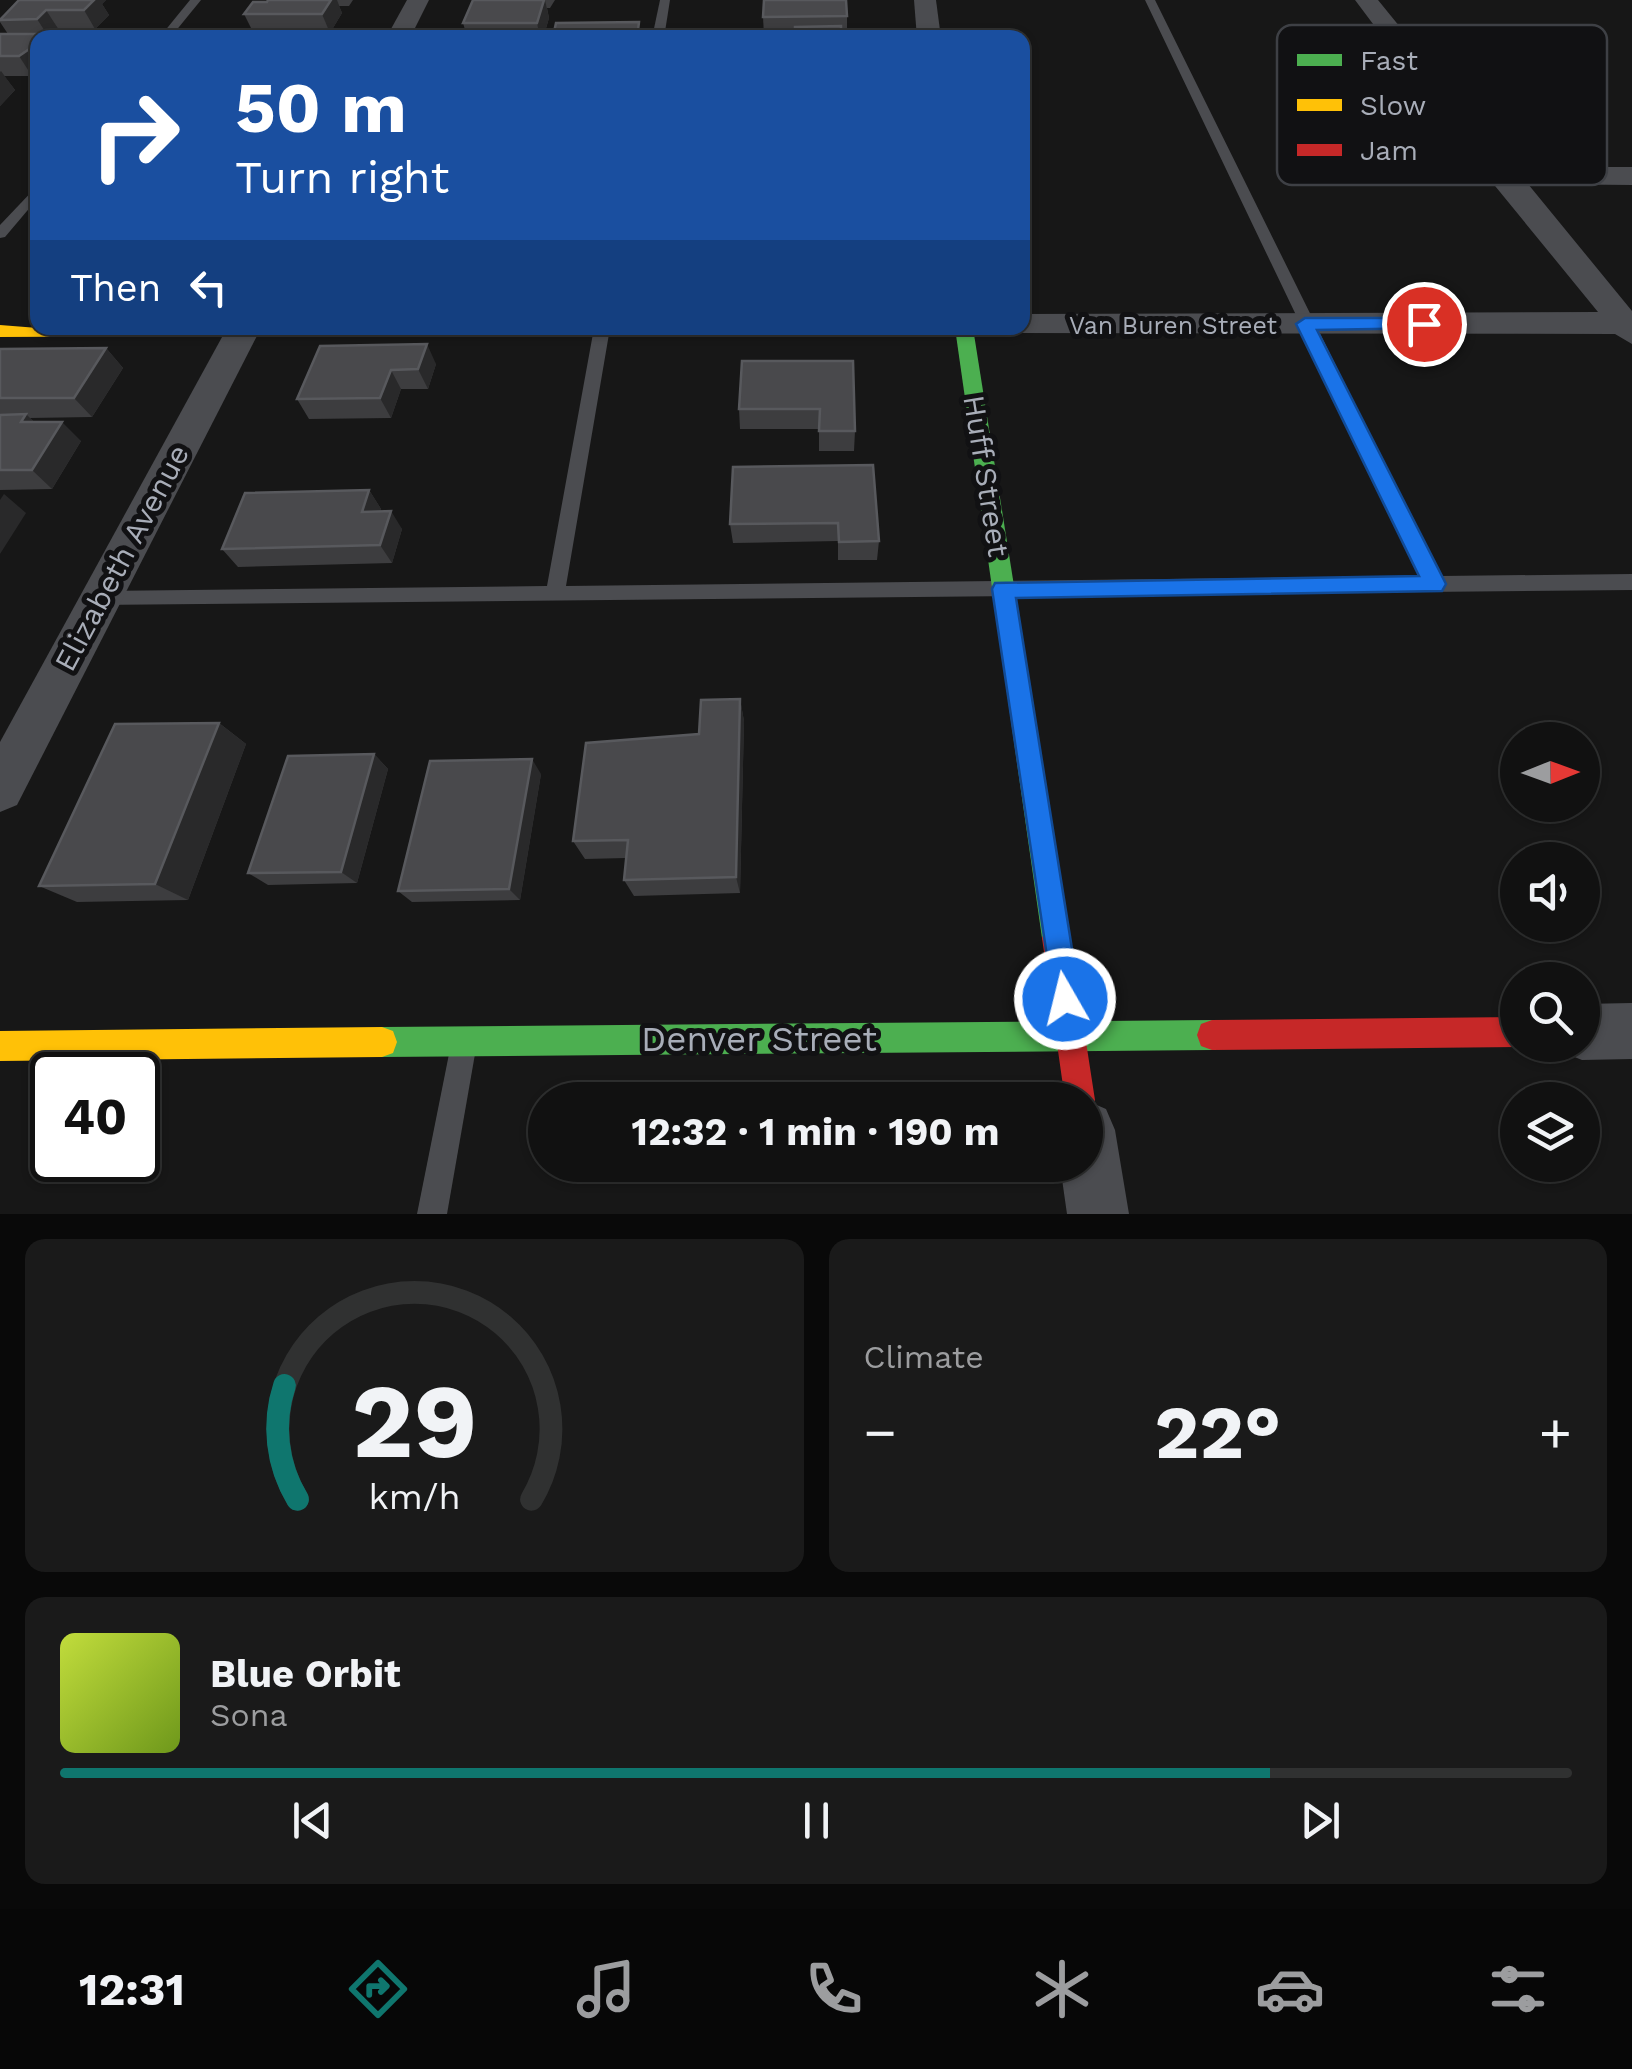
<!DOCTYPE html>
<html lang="en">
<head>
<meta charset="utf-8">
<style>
	body { margin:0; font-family:"Work Sans",sans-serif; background:#1a1a1a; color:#f1f3f6; height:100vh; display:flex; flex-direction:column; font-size:38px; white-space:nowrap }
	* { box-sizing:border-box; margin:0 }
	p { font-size:32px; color:#9c9d9f }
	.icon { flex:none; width:55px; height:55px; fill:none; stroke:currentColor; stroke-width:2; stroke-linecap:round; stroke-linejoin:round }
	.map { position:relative; height:1214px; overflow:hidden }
	.panel { display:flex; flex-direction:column; gap:25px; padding:25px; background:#090909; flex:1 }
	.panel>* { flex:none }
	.top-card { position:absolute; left:30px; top:30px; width:1000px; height:305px; border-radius:20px; box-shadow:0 2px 8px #0004,0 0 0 2px #303131; background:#1a4fa0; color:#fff; overflow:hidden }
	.needle { width:65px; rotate:89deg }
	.tools { position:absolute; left:1500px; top:722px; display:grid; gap:20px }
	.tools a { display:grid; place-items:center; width:100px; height:100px; border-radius:50%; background:#111; box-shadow:0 2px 8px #0004,0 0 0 2px #303131; font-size:50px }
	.speed { position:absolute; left:30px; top:1052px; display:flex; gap:20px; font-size:50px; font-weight:700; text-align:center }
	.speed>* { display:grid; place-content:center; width:130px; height:130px; border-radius:50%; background:#111; box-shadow:0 2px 8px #0004,0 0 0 2px #303131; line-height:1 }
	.speed .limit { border:5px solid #111; border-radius:15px; background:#fff; color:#111 }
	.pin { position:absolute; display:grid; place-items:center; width:85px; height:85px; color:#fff; margin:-42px; border:5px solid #fff; border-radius:50%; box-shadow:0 2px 10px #0007 }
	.me { position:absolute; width:110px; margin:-55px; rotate:352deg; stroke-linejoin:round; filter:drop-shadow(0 0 8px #0008) }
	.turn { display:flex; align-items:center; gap:35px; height:210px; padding:0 40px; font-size:45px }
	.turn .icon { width:130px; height:130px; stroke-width:2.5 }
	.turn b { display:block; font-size:70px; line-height:85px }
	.then { display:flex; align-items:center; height:95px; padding:0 40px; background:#0003; gap:20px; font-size:38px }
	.big { font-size:75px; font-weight:700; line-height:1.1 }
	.panel .card { flex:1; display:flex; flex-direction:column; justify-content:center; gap:15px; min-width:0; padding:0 35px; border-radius:20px; background:#1a1a1a }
	.panel .dial { align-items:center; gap:0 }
	.dial svg { height:260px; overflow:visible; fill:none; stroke:#303131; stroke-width:7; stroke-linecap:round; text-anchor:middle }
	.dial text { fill:#f1f3f6; stroke:none }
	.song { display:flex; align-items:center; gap:30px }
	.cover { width:120px; height:120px; border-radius:15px; background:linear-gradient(135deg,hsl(70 70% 55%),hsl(80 70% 35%)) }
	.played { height:10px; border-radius:5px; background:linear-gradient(90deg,#0f766e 80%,#303131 80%) }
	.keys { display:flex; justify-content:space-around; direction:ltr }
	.heat { display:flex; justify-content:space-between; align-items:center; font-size:55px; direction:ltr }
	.panel .tiles { flex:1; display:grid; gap:25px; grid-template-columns:1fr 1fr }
	.card:last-child { grid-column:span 2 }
	.trip { position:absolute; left:528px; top:1082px; width:575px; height:100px; border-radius:50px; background:#111; box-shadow:0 2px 8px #0004,0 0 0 2px #303131; font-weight:700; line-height:100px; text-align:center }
	.tabs { display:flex; height:160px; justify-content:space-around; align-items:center; background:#070707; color:#9c9d9f }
	.tabs .icon { width:70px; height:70px }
	.tabs .current { color:#0f766e }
	.tabs b { font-size:45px; color:#f1f3f6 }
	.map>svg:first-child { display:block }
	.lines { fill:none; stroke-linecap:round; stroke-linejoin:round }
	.lane { fill:#4b4c50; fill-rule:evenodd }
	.street { fill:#4b4c50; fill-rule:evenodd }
	.fast { fill:#4caf50; fill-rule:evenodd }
	.slow { fill:#ffc107; fill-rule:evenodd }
	.jam { fill:#c62828; fill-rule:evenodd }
	.wall { fill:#3d3d3f }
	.shaded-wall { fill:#29292a }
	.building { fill:#49494c; stroke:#58595d; stroke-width:2.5 }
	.route { fill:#1a73e8; stroke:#114b97; stroke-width:2.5 }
	.labels { text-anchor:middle; stroke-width:10; stroke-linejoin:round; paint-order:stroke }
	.far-street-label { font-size:25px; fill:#a8adb8; stroke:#111113 }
	.street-label { font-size:30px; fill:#a8adb8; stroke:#111113 }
	.near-street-label { font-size:35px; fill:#a8adb8; stroke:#111113 }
	.key { fill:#111113; stroke:#3e4045; stroke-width:2.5 }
	.key-label { font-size:28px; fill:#a8adb8 }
</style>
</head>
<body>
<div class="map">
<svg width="1632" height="1214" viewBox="0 0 1632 1214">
	<rect width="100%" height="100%" fill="#171717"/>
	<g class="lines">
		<!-- lane -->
		<g class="lane">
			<polygon points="190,0 201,0 170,38 159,38"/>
			<polygon points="660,0 670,0 664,38 652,38"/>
			<polygon points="1145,0 1155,0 1440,576 1632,574 1632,590 94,605 91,599 94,593 101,591 547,586 594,328 610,328 566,586 1421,576"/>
			<polygon points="38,185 38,198 5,237 0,238 0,225"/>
			<polygon points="462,1041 471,1045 475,1054 447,1214 417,1214 449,1054 453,1045"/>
		</g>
		<!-- street -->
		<g class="street">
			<polygon points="407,0 429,0 410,38 386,38"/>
			<polygon points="914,0 936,0 941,38 917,38"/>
			<polygon points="1355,0 1378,0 1514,167 1632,167 1632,185 1528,184 1632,311 1632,344 1615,334 1010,333 1007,328 1022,328 1022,314 1598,312 1491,181"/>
			<polygon points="227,328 261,328 17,805 0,812 0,742"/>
			<polygon points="1632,1003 1632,1059 1582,1060 1562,1052 1559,1045 1582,1045 1582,1004"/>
			<polygon points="1085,1100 1106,1109 1115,1130 1129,1214 1067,1214 1060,1165 1085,1165"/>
		</g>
		<!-- fast -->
		<g class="fast">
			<polygon points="955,328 973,328 1070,938 1066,948 1056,952 1046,948 1042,938"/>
			<polygon points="1212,1020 1223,1024 1227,1035 1223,1046 1212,1050 382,1057 371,1053 367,1042 371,1031 382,1027"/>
		</g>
		<!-- slow -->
		<g class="slow">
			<polygon points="0,325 38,328 665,328 656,334 0,337"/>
			<polygon points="382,1027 393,1031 397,1042 393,1053 382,1057 0,1061 0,1031"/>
		</g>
		<!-- jam -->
		<g class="jam">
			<polygon points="1056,924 1066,928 1070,938 1095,1100 1091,1111 1085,1113 1085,1100 1065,1100 1042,938 1046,928"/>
			<polygon points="1518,1017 1518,1045 1523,1045 1518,1047 1212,1050 1201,1046 1197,1035 1201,1024 1212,1020"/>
		</g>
	</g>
	<!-- wall -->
	<g class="wall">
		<polygon points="19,0 106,0 102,4 109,15 95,29 59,30 53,36 54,38 38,38 38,72 32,76 4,76 15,90 0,106 0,34 8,34 0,22 0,18"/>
		<polygon points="268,0 353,0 349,6 339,6 342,13 330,33 252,30 244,14"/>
		<polygon points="473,0 555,0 550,8 547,8 549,18 545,32 642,38 466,33 463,23"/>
		<polygon points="847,16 847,36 764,36 763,17"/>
		<polygon points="320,346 436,364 428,389 401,389 391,418 309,419 297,399"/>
		<polygon points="106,348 123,368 92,417 30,418 34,422 81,441 52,489 0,490 0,349"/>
		<polygon points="742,361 855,431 854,451 819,451 819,429 740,429 739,409"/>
		<polygon points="733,467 879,541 877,560 838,560 838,541 733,543 730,524"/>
		<polygon points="369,490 381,509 380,511 402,529 392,563 238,567 222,549"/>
		<polygon points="740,699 744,721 740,893 634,896 624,880 626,858 585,859 573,841"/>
		<polygon points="219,723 246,744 188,900 77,902 39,886"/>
		<polygon points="374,754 388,769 357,883 268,885 248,873"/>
		<polygon points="541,774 520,900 412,902 398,891"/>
	</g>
	<!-- shaded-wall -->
	<g class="shaded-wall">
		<polygon points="93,0 106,0 102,4 109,15 95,29 84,10"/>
		<polygon points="331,0 337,0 342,13 330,33 322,14"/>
		<polygon points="545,0 549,18 543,38 540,38 537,23"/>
		<polygon points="46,10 59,30 53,36 54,38 46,38 48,36 37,19"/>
		<polygon points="38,43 38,72 32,76 19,56"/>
		<polygon points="1,71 15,90 0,106 0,72"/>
		<polygon points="427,344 436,364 428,389 418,369"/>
		<polygon points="106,348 123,368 92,417 74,398"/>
		<polygon points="391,370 401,389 391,418 380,398"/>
		<polygon points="26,414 46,434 21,422"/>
		<polygon points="62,422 81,441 52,489 32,470"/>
		<polygon points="369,490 381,509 374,530 362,512"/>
		<polygon points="4,494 26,513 0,554 0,500"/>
		<polygon points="391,511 402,529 392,563 380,545"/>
		<polygon points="740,699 744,721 740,893 736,877"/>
		<polygon points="219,723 246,744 188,900 155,884"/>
		<polygon points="374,754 388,769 357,883 341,872"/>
		<polygon points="532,759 541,774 520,900 509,889"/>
	</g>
	<!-- building -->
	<g class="building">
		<polygon points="19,0 94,0 84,10 46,10 37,19 0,20"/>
		<polygon points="268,0 331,0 322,14 244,14 253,2 267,2"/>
		<polygon points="473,0 544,0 537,23 463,23"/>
		<polygon points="764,0 846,0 847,16 763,17"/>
		<polygon points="639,22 637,38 455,38 457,33 554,32 556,23"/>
		<polygon points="841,26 841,38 795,38 795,27"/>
		<polygon points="231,30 313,30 308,38 226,38"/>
		<polygon points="0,34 51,34 46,38 38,38 38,43 19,56 0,56"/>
		<polygon points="427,344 418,369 391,370 380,398 297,399 320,346"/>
		<polygon points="106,348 74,398 0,398 0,349"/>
		<polygon points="742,361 853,361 855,431 819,431 820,409 739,409"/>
		<polygon points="26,414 21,422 62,422 32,470 0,470 0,415"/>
		<polygon points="873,465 879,541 839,542 838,523 730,524 733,467"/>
		<polygon points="369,490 362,512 391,511 380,545 222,549 245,493"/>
		<polygon points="740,699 736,877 624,880 628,840 573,841 586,743 699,734 701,700"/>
		<polygon points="219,723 155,884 39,886 115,724"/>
		<polygon points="374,754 341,872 248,873 288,756"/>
		<polygon points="532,759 509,889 398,891 430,761"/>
	</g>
	<!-- route -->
	<polygon class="route" points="1424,318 1431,319 1431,328 1317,330 1446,584 1442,591 1016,598 1080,999 1076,1010 1065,1014 1055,1010 992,589 995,583 1419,576 1296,324 1305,318"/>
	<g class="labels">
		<!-- far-street labels -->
		<g class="far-street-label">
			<text x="1173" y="334">Van Buren Street</text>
		</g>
		<!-- street labels -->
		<g class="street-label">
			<text transform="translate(986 476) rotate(81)" y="10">Huff Street</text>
			<text transform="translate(122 558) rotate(-62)" y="10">Elizabeth Avenue</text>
		</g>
		<!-- near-street labels -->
		<g class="near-street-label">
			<text x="759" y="1051">Denver Street</text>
		</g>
	</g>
	<!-- legend -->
	<rect x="1277" y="25" width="330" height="160" rx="15" class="key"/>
	<rect x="1297" y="54" width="45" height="12" fill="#4caf50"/>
	<rect x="1297" y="99" width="45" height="12" fill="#ffc107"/>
	<rect x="1297" y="144" width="45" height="12" fill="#c62828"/>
	<g class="key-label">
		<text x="1360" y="70">Fast</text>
		<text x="1360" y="115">Slow</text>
		<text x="1360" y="160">Jam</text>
	</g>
</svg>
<div class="tools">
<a><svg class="needle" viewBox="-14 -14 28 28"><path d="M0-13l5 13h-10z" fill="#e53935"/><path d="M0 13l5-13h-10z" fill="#9c9d9f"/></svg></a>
<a><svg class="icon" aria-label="sound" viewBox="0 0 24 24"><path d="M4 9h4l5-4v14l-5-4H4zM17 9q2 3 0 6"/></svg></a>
<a><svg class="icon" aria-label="search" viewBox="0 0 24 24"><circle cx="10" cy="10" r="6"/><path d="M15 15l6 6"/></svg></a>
<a><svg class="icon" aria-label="layers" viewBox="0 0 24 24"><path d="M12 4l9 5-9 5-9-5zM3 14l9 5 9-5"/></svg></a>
</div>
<div class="speed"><div class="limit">40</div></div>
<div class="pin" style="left:1424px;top:324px;background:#d93025"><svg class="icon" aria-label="arrive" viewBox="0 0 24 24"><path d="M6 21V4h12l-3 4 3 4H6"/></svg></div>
<svg class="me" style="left:1065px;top:999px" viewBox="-20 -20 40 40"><circle r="17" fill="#1a73e8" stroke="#fff" stroke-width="3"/><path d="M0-11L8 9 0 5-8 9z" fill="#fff"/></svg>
<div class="trip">12:32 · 1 min · 190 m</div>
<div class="top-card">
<div class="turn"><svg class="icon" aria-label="right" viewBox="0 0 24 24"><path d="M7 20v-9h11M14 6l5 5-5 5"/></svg><div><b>50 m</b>Turn right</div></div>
<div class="then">Then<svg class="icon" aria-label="left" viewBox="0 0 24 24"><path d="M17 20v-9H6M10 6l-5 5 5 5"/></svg></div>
</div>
</div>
<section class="panel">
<div class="tiles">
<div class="card dial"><svg viewBox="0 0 100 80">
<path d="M14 69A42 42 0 1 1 86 69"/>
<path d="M14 69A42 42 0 0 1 10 34" stroke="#0f766e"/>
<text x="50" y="56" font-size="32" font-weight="700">29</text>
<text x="50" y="72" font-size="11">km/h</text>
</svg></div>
<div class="card"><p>Climate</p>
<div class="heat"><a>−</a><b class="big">22°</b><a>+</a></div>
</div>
<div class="card">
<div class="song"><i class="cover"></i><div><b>Blue Orbit</b><p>Sona</p></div></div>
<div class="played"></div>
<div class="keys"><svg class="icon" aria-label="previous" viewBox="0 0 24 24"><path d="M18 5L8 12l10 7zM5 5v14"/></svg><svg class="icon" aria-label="pause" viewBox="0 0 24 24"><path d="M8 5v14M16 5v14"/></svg><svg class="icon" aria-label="next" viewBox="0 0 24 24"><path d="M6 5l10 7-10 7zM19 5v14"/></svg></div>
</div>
</div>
</section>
<nav class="tabs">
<b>12:31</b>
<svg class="icon current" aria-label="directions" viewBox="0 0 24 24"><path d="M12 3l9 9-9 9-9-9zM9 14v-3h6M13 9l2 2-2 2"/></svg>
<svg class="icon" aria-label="music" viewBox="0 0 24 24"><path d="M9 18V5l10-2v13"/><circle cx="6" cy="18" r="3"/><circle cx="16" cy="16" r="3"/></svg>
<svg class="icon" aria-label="phone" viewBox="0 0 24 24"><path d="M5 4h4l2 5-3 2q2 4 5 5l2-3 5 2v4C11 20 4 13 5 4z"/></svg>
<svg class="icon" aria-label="climate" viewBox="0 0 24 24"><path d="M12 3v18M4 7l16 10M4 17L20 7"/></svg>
<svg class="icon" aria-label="car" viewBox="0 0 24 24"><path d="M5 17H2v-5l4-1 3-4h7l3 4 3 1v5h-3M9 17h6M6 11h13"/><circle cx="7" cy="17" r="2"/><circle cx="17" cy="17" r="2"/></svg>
<svg class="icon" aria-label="filters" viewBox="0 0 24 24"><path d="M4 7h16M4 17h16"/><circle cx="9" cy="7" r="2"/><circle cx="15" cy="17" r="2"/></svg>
</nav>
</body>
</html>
